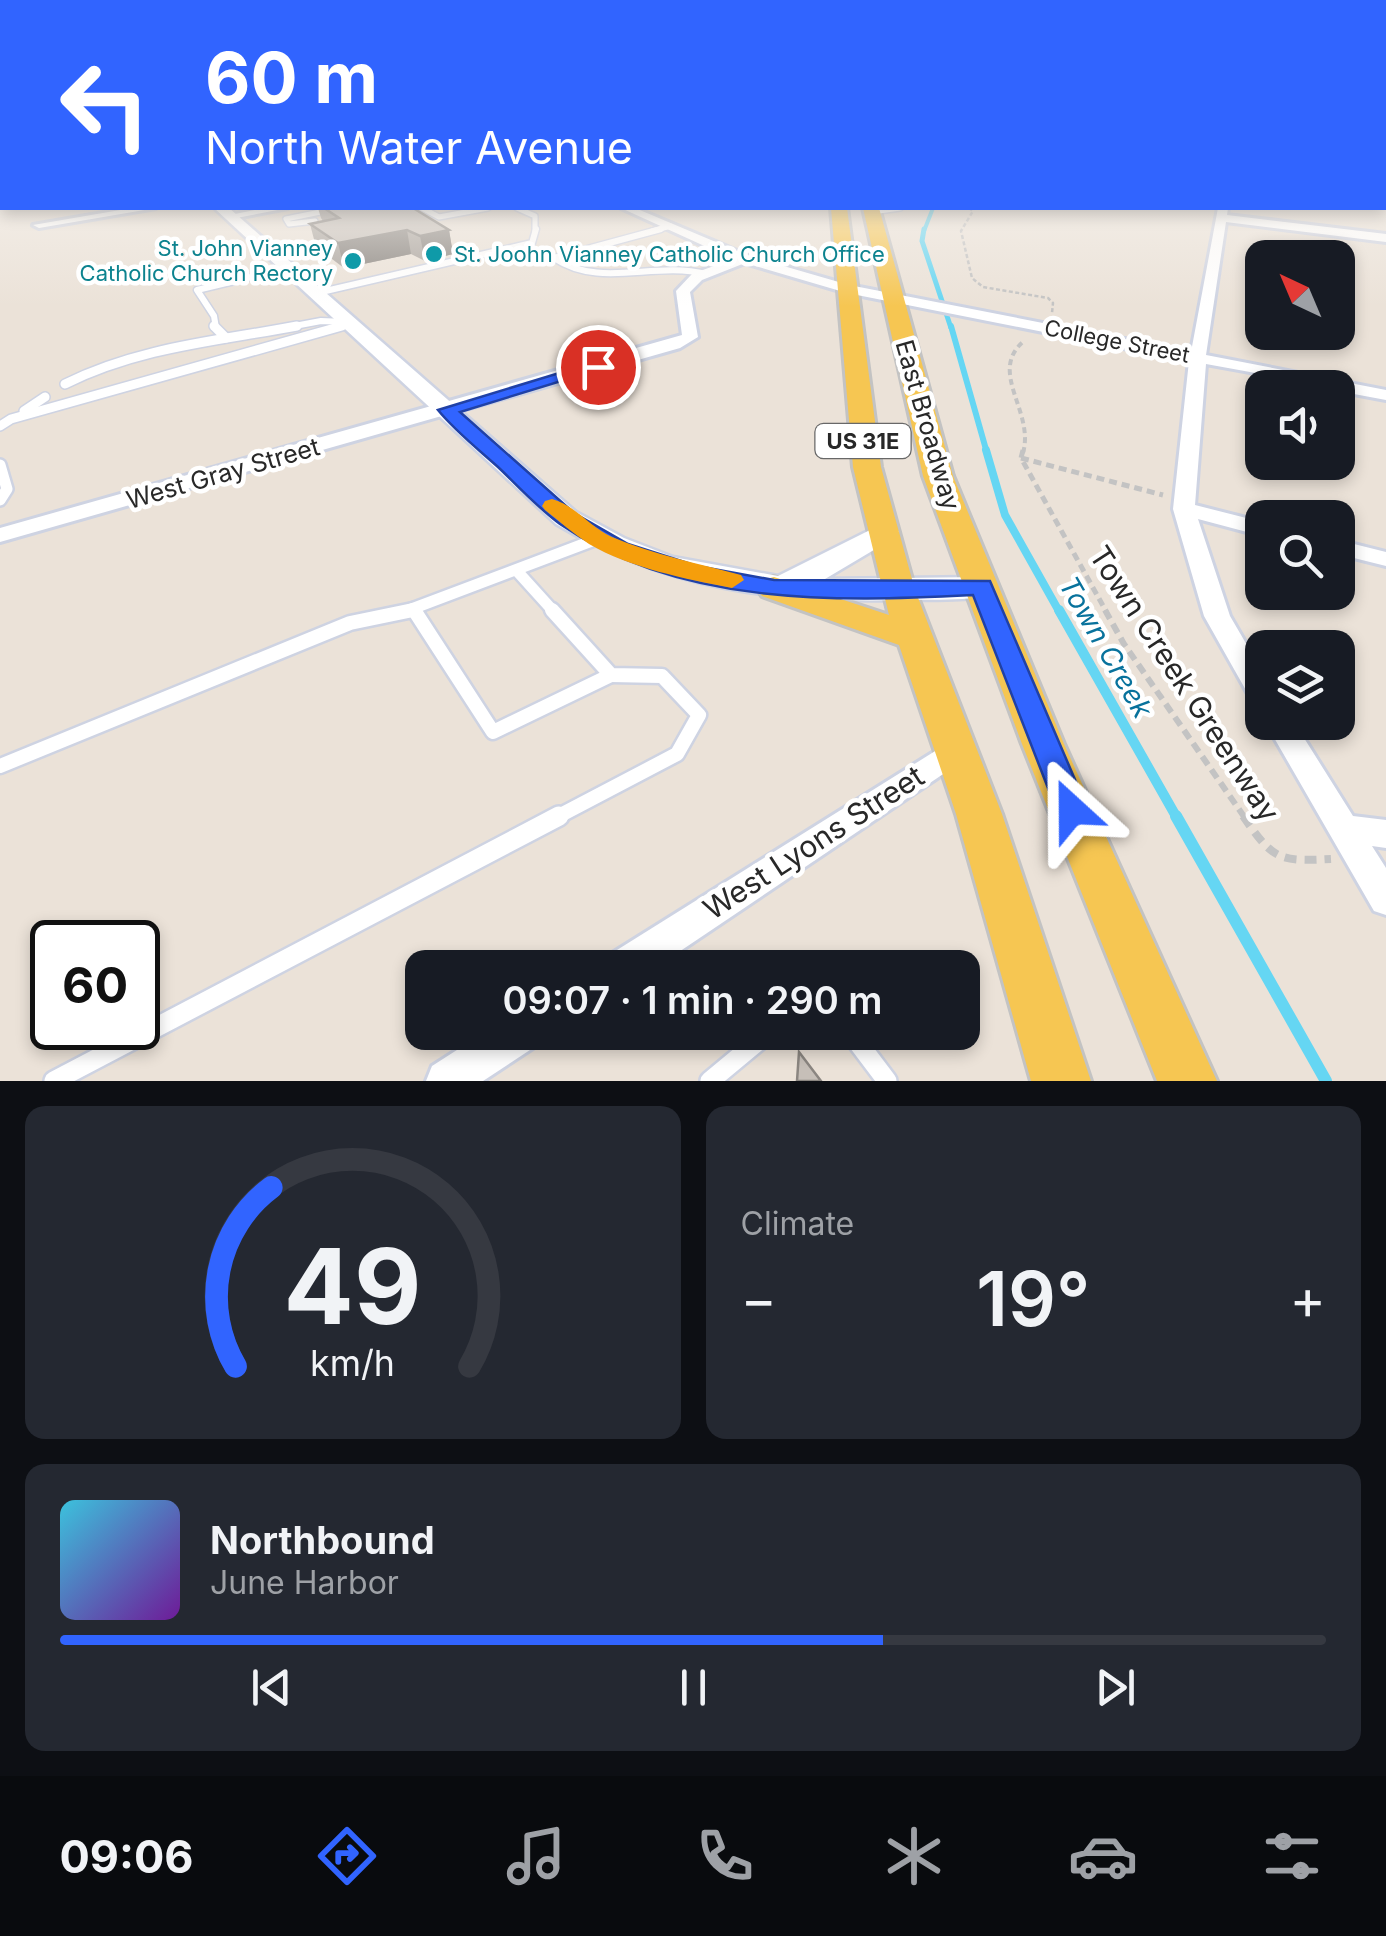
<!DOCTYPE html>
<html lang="en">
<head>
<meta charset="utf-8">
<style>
	body { margin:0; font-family:Inter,sans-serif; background:#242831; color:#f1f3f6; height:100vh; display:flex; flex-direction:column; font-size:38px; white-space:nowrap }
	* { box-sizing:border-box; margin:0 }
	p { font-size:32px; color:#9ea1a6 }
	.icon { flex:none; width:55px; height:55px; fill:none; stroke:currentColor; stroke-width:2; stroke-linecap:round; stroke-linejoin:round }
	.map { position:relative; height:1081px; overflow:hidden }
	.drawer { display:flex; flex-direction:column; gap:25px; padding:25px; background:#0d0f14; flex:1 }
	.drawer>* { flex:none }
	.guide { position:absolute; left:0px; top:0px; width:1388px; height:210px; box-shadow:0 5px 15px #0003; background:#3164ff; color:#fff; overflow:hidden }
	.needle { width:65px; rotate:316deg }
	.controls { position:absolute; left:1245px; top:240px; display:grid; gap:20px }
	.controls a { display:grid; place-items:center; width:110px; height:110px; border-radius:20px; background:#171b24; box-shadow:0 5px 15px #0003; font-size:50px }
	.speed { position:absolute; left:30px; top:920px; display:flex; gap:20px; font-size:50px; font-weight:700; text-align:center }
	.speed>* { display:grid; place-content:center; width:130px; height:130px; border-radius:50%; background:#171b24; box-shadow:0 5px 15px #0003; line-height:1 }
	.speed .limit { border:5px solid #111; border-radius:15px; background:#fff; color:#111 }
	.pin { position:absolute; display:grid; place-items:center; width:85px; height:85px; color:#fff; margin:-42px; border:5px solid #fff; border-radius:50%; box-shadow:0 2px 10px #0007 }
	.me { position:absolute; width:110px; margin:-55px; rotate:336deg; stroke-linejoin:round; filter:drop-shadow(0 0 8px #0008) }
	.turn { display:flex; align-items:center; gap:35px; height:210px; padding:0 40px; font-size:45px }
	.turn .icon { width:130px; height:130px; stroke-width:2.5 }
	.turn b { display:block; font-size:70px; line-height:85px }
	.big { font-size:75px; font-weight:600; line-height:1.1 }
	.drawer .card { flex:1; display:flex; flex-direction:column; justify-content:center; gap:15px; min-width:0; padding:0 35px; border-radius:20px; background:#242831 }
	.drawer .dial { align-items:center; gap:0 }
	.dial svg { height:260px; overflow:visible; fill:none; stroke:#363941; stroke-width:7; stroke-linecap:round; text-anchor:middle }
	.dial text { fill:#f1f3f6; stroke:none }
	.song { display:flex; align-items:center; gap:30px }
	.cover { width:120px; height:120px; border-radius:15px; background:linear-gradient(135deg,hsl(190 70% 55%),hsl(280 70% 35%)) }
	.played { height:10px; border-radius:5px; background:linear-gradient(90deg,#3164ff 65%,#363941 65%) }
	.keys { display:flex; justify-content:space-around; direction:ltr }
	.heat { display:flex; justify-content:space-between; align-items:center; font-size:55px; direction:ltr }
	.drawer .tiles { flex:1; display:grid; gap:25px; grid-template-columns:1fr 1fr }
	.card:last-child { grid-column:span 2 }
	.trip { position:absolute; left:405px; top:950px; width:575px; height:100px; border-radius:20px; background:#171b24; box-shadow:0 5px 15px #0003; font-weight:600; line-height:100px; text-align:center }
	.tabs { display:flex; height:160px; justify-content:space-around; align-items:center; background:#090b0e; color:#9ea1a6 }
	.tabs .icon { width:70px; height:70px }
	.tabs .selected { color:#3164ff }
	.tabs b { font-size:45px; color:#f1f3f6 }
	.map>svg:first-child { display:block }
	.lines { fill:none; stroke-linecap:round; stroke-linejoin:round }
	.stream-far5 { stroke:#65d6f3; stroke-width:4 }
	.stream-far4 { stroke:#65d6f3; stroke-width:5 }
	.stream-far3 { stroke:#65d6f3; stroke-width:6 }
	.stream-far2 { stroke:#65d6f3; stroke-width:8 }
	.stream-far1 { stroke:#65d6f3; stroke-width:10 }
	.stream { stroke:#65d6f3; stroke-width:12 }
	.lane-far5-casing { stroke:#ced3e2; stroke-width:8 }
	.lane-far4-casing { stroke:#ced3e2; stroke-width:9 }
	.lane-far3-casing { stroke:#ced3e2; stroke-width:12 }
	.lane-far2-casing { stroke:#ced3e2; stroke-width:16 }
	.lane-far1-casing { stroke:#ced3e2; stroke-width:19 }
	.lane-casing { stroke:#ced3e2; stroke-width:24 }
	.street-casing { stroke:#ced3e2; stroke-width:6 }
	.secondary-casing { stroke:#ced3e2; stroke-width:5 }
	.primary-casing { stroke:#c3c3c3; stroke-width:6 }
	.path-far4 { stroke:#c3c3c3; stroke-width:2.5; stroke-dasharray:4 2.5; stroke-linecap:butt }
	.path-far3 { stroke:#c3c3c3; stroke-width:4; stroke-dasharray:6 4; stroke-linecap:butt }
	.path-far2 { stroke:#c3c3c3; stroke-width:5; stroke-dasharray:8 5; stroke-linecap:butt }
	.path-far1 { stroke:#c3c3c3; stroke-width:6; stroke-dasharray:10 6; stroke-linecap:butt }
	.path { stroke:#c3c3c3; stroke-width:8; stroke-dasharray:12 8; stroke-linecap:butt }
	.lane-far5 { stroke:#fff; stroke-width:5 }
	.lane-far4 { stroke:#fff; stroke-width:6 }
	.lane-far3 { stroke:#fff; stroke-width:9 }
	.lane-far2 { stroke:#fff; stroke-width:11 }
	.lane-far1 { stroke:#fff; stroke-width:14 }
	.lane { stroke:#fff; stroke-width:19 }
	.street { fill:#fff; fill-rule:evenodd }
	.secondary { fill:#fff; fill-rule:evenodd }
	.primary { fill:#f6c652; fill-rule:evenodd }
	.wall { fill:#aaa49e }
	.shaded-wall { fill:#8b8681 }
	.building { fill:#c6bfb8; stroke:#8b8681; stroke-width:2.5 }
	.route { fill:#3164ff; stroke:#2041a6; stroke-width:2.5 }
	.slow { fill:#f59e0b }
	.culture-dot { fill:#0f9aa8; stroke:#fff; stroke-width:4 }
	.labels { text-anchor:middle; stroke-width:9; stroke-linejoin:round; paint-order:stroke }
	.far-culture-label { font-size:22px; fill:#0d838f; stroke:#fff; text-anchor:end }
	.far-street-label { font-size:22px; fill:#282828; stroke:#fff }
	.shield { fill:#fff; stroke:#686868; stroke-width:2.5 }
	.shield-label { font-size:22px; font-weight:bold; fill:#282828 }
	.street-label { font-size:25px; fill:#282828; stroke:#fff }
	.water-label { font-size:28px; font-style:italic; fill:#08729c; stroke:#fff }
	.near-street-label { font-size:30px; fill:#282828; stroke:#fff }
</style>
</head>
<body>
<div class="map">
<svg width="1386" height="1081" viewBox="0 0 1386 1081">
	<rect width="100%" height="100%" fill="#ebe2d8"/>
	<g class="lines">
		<!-- stream-far5 -->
		<polyline class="stream-far5" points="924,231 933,208"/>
		<!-- stream-far4 -->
		<polyline class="stream-far4" points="924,229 922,241 951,328"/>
		<!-- stream-far3 -->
		<polyline class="stream-far3" points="951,326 987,453"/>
		<!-- stream-far2 -->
		<polyline class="stream-far2" points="986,450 1005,515 1060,613"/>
		<!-- stream-far1 -->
		<polyline class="stream-far1" points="1059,610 1177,818"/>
		<!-- stream -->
		<polyline class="stream" points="1176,816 1326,1081"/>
		<defs>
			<g id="lane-far5">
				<polyline points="422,208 439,217 488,208"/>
				<polyline points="517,208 535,216 535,231"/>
				<polyline points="872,212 900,208"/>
				<polyline points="315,221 289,224 286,219 340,208"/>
				<polyline points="652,231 671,226"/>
			</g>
			<g id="lane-far4">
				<path d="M661,229L554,258C601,289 653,261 706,274"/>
				<polyline points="317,293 532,243 536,229"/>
				<polyline points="216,328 214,316 197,290 289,268"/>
				<polyline points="284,328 321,321 345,322"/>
				<polyline points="337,328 350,322"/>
			</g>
			<g id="lane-far3">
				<polyline points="214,326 226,338"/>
				<path d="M65,384C139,347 218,341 297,326"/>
				<polyline points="24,411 45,397"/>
				<polyline points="0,426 11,419 342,326"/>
			</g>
			<g id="lane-far2">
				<polyline points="0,465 7,489 0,500"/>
				<polyline points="517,571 555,613"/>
				<polyline points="401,613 597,539"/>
			</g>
			<g id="lane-far1">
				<polyline points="414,610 493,732 611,675"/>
				<polyline points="552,610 611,675 662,676 699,715 677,754 555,818"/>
				<polyline points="0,766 350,623 413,610"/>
			</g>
			<g id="lane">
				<polyline points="850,1032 887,1081"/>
				<polyline points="54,1081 559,816"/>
				<polyline points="710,1081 769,1032"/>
			</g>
			<g id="street">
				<polygon points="132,208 156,208 39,228 33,225"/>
				<polygon points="264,208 288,208 231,219 225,216"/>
				<polygon points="621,208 635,208 749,256 849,285 1191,352 1218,208 1228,208 1227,215 1386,234 1386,242 1226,222 1206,355 1386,390 1386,400 1338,391 1338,388 1206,364 1195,505 1262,522 1262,536 1198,519 1230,616 1262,671 1262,704 1252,701 1204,616 1173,509 1189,361 847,293 745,263 702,280 690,292 698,337 680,348 0,542 0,528 682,335 676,291 692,274 733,259"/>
				<polygon points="1338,540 1386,552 1386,566 1338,554"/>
				<polygon points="1265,722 1294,722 1353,816 1386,820 1386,848 1372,846 1386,868 1386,915 1374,911"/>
				<polygon points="956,738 967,742 971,750 967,758 655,968 604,968 609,955"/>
				<polygon points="485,1032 542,1032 536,1046 483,1081 426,1081 432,1066"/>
			</g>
			<path id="secondary" d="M214,208H229L576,512L624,538L673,557L778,576L884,523L894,526L899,532L894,538L825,579L981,577L992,580L997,587L992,594C964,602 931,599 901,600C775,603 666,589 556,524Z"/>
			<g id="primary">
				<polygon points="831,208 847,208 881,467 915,590 1002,814 1091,1081 1031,1081 956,814 899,645 762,596 757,588 762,580 774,577 889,615 853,467"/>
				<polygon points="863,208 879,208 953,476 1064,744 1217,1081 1157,1081 1022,744 923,476"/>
			</g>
		</defs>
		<!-- lane-far5 casing -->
		<use href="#lane-far5" class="lane-far5-casing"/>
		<!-- lane-far4 casing -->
		<use href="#lane-far4" class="lane-far4-casing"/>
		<!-- lane-far3 casing -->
		<use href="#lane-far3" class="lane-far3-casing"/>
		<!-- lane-far2 casing -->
		<use href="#lane-far2" class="lane-far2-casing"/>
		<!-- lane-far1 casing -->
		<use href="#lane-far1" class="lane-far1-casing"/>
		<!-- lane casing -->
		<use href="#lane" class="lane-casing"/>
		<!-- street casing -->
		<use href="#street" class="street-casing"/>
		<!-- secondary casing -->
		<use href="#secondary" class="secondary-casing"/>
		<!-- primary casing -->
		<use href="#primary" class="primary-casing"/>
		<!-- path-far4 -->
		<polyline class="path-far4" points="969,208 973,211 961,231 972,278 983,287 1048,298 1053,303 1052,313"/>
		<!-- path-far3 -->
		<path class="path-far3" d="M1023,453C1035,411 987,372 1024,341"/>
		<!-- path-far2 -->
		<g class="path-far2">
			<polyline points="1023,450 1021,458 1107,613"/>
			<polyline points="1021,458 1163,495"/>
		</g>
		<!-- path-far1 -->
		<polyline class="path-far1" points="1105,610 1124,644 1245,818"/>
		<!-- path -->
		<path class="path" d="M1243,816C1273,859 1277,862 1331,859"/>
		<!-- lane-far5 -->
		<use href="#lane-far5" class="lane-far5"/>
		<!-- lane-far4 -->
		<use href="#lane-far4" class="lane-far4"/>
		<!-- lane-far3 -->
		<use href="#lane-far3" class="lane-far3"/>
		<!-- lane-far2 -->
		<use href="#lane-far2" class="lane-far2"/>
		<!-- lane-far1 -->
		<use href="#lane-far1" class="lane-far1"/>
		<!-- lane -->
		<use href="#lane" class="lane"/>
		<!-- street -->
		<use href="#street" class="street"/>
		<!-- secondary -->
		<use href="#secondary" class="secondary"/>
		<!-- primary -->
		<use href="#primary" class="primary"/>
	</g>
	<!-- wall -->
	<polygon class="wall" points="318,208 413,208 449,230 453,254 425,261 411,254 344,268 316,247 310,224 323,221 321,218"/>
	<!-- shaded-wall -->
	<g class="shaded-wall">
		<polygon points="407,230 411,254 344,268 338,243"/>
		<polygon points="449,230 453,254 425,261 420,236"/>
	</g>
	<!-- building -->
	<g class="building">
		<polygon points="324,208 413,208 449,230 420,236 407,230 338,243 310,224 339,218"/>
		<polygon points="799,1052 821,1081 797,1081"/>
	</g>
	<!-- sky -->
	<linearGradient id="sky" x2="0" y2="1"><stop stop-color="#73c2ec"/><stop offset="0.51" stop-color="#f6f2ed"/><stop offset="1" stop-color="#f6f2ed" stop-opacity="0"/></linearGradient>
	<rect width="1386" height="306" fill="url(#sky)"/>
	<!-- route -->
	<path class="route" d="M592,363L607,367L460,412L574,513L628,544L697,566L774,580L990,581L1088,810L1083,819L1072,823L1060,819L973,595C835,602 679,606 560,524C538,508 518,486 498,467C478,449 455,431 438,410Z"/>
	<!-- slow -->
	<path class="slow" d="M552,499C575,505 591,528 612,537C654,555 697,563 741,575L744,580L732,588C686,579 630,568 589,544C574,534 559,521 545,510L542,506L545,501Z"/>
	<!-- markers -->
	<g class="culture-dot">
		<circle cx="434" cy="254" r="10"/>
		<circle cx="353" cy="261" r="10"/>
	</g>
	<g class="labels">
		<!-- far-culture labels -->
		<g class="far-culture-label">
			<text x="333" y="256">St. John Vianney<tspan x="333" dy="25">Catholic Church Rectory</tspan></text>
			<text x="454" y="262" text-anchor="start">St. Joohn Vianney Catholic Church Office</text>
		</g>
		<!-- far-street labels -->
		<g class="far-street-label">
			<text transform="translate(1117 341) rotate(11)" y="8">College Street</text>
		</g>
		<!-- shield labels -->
		<rect class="shield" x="815.5" y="424" width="95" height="34" rx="8"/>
		<g class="shield-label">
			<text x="863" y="449">US 31E</text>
		</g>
		<!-- street labels -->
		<g class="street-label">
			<text transform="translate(928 425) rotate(74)" y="9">East Broadway</text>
			<text transform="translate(223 473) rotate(-16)" y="9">West Gray Street</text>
		</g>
		<!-- water labels -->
		<g class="water-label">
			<text transform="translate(1106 647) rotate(60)" y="10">Town Creek</text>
		</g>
		<!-- near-street labels -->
		<g class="near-street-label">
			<text transform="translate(1184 684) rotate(57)" y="10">Town Creek Greenway</text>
			<text transform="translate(814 843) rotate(-33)" y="10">West Lyons Street</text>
		</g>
	</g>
</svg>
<div class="controls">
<a><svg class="needle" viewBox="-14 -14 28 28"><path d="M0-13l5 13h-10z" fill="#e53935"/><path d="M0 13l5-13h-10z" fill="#9ea1a6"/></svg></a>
<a><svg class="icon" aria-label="sound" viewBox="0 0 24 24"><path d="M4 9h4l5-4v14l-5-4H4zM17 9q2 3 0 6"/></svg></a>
<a><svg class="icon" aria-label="search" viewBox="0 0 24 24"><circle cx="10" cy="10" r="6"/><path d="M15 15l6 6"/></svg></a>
<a><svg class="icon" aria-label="layers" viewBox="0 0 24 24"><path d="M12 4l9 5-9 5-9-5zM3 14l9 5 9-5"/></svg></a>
</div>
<div class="speed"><div class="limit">60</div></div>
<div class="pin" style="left:598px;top:367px;background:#d93025"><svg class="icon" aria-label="arrive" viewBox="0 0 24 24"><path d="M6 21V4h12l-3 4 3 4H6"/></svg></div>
<svg class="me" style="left:1072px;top:810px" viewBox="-20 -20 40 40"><path d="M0-17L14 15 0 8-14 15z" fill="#3164ff" stroke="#fff" stroke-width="4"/></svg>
<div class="trip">09:07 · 1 min · 290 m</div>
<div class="guide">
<div class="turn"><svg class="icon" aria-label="left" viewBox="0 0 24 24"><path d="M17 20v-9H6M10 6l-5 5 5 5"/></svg><div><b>60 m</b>North Water Avenue</div></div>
</div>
</div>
<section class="drawer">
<div class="tiles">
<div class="card dial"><svg viewBox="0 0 100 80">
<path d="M14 69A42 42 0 1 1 86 69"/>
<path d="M14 69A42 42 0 0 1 25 14" stroke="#3164ff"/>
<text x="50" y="56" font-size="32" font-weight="700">49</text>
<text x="50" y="72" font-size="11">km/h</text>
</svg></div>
<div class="card"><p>Climate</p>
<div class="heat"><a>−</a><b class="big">19°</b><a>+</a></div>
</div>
<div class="card">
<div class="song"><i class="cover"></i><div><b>Northbound</b><p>June Harbor</p></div></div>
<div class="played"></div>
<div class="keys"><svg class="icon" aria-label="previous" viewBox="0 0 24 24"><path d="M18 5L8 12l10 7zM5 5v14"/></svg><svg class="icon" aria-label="pause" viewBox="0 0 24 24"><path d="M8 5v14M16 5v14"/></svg><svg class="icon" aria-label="next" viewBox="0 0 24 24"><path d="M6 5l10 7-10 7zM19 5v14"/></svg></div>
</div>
</div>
</section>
<nav class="tabs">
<b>09:06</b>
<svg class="icon selected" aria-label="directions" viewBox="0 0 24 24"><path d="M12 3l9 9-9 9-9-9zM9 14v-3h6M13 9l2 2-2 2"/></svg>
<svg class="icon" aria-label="music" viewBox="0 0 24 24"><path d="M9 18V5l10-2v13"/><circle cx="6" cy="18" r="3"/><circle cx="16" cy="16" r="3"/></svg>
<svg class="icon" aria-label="phone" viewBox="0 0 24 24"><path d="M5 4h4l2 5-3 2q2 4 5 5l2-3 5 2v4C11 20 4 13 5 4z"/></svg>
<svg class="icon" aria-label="climate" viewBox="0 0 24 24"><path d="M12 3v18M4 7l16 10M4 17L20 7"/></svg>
<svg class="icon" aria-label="car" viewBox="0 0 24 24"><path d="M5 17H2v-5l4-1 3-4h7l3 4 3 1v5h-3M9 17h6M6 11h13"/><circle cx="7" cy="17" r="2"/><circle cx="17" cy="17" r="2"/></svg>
<svg class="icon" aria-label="filters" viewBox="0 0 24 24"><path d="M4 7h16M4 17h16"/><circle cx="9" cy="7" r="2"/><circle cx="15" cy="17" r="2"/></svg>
</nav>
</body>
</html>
